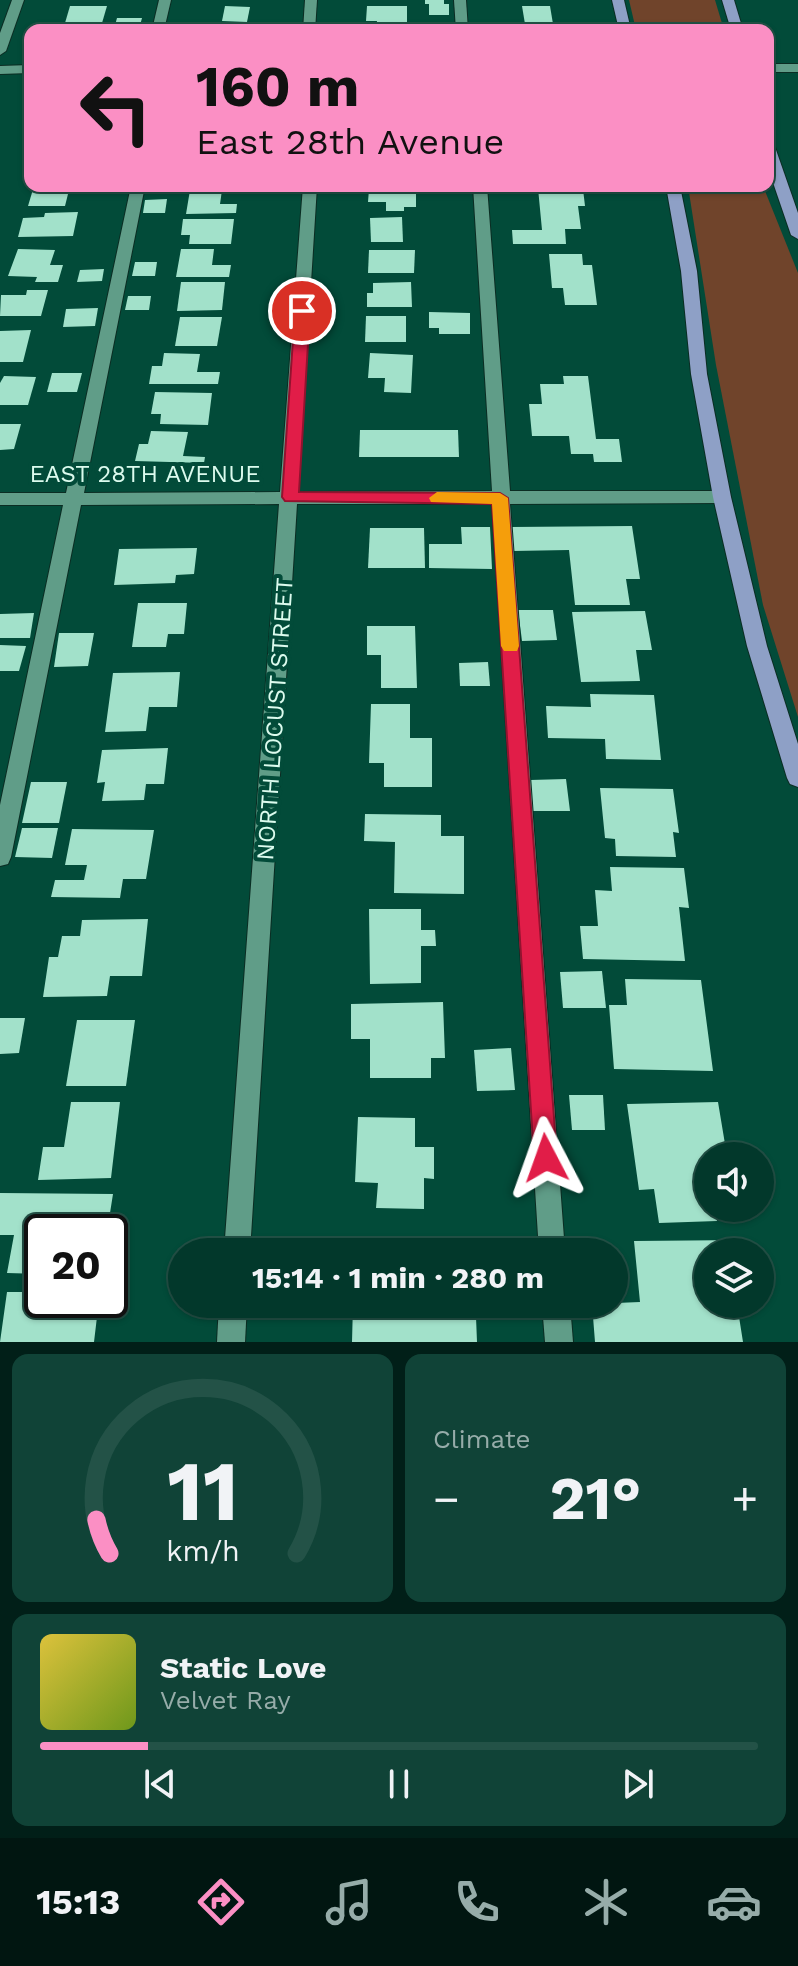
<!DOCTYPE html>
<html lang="en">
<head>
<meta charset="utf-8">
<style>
	body { margin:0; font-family:"Work Sans",sans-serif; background:#104337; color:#f1f3f6; height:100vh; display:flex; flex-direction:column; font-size:30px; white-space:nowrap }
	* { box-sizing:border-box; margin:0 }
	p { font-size:26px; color:#96aca9 }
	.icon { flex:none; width:44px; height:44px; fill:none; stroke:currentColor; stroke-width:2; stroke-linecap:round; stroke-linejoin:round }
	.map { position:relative; height:1342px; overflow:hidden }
	.details { display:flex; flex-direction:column; gap:12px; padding:12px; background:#011f18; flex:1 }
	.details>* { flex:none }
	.guide { position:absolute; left:24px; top:24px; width:750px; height:168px; border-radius:16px; box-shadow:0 2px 6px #0004,0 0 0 2px #235247; background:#fb8fc4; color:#111; overflow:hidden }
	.tools { position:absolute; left:694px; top:1142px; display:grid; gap:16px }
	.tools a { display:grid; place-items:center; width:80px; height:80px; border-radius:50%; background:#02382b; box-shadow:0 2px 6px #0004,0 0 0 2px #235247; font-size:40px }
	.speed { position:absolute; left:24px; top:1214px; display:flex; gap:16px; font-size:40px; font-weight:700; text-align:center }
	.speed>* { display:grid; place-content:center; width:104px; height:104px; border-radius:50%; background:#02382b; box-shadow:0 2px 6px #0004,0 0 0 2px #235247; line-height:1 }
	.speed .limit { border:4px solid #111; border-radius:12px; background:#fff; color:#111 }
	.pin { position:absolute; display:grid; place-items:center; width:68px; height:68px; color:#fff; margin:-34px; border:4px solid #fff; border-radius:50%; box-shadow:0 2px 8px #0007 }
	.me { position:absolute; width:88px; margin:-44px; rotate:356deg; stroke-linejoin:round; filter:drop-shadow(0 0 6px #0008) }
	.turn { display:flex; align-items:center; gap:28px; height:168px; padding:0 40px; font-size:36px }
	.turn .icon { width:104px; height:104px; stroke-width:2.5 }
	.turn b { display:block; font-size:56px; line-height:68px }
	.big { font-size:60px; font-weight:700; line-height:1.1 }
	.details .tile { flex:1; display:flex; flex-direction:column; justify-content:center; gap:12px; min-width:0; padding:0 28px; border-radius:16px; background:#104337 }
	.details .dial { align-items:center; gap:0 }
	.dial svg { height:208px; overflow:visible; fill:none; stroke:#235247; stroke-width:7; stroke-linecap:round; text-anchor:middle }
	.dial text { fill:#f1f3f6; stroke:none }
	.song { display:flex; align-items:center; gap:24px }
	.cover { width:96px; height:96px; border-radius:12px; background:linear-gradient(135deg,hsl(50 70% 55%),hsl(80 70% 35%)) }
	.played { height:8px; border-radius:4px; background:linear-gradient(90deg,#fb8fc4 15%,#235247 15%) }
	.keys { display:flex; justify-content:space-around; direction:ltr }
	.heat { display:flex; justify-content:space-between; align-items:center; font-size:44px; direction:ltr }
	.details .tiles { flex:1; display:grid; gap:12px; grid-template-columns:1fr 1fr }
	.tile:last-child { grid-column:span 2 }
	.trip { position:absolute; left:168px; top:1238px; width:460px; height:80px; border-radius:40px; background:#02382b; box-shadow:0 2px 6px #0004,0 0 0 2px #235247; font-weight:700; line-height:80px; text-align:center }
	.tab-bar { display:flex; height:128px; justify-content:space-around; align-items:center; background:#011611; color:#96aca9 }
	.tab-bar .icon { width:56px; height:56px }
	.tab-bar .active { color:#fb8fc4 }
	.tab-bar b { font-size:36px; color:#f1f3f6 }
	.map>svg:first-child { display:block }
	.green { fill:#70442b }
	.building { fill:#a2e1ca }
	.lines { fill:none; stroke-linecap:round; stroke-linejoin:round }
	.minor-casing { stroke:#0b2d23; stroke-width:2 }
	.major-casing { stroke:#0b2d23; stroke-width:2 }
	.minor { fill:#609d88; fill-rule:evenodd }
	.major { fill:#8ea0c6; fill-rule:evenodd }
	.route { fill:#e11d48; stroke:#92132f; stroke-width:2 }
	.slow { fill:#f59e0b }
	.labels { text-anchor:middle; stroke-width:8; stroke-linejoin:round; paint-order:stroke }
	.street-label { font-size:24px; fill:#dcfbee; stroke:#024b39 }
</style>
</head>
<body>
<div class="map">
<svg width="798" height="1342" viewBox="0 0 798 1342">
	<rect width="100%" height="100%" fill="#024b39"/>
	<!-- green -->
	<g class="green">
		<polygon points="629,0 715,0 724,30 636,30"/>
		<polygon points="688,186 763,186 798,273 798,717 763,605 716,365"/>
	</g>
	<!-- building -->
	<g class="building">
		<polygon points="425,0 444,0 444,4 449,4 449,15 429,15 429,4 425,4"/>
		<polygon points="70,6 107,6 102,23 65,23"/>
		<polygon points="225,6 250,7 247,22 222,21"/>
		<polygon points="367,6 407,6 407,23 396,23 396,28 376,28 377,21 366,21"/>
		<polygon points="522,6 550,6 554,30 526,30"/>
		<polygon points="117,18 142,18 139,29 114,29"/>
		<polygon points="34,186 70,186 65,206 28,206"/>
		<polygon points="538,188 583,189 585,206 578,206 581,229 565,229 566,244 513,244 512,230 542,230"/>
		<polygon points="369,189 416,189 416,207 404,207 404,211 386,211 386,202 368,202"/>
		<polygon points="190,190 222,190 220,204 237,204 236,213 186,214"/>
		<polygon points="167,199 165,213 143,213 145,200"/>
		<polygon points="78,212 73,236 18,237 23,218 44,217 45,213"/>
		<polygon points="402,217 403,242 371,242 370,218"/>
		<polygon points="183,219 234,219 231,244 189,244 190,235 181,235"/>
		<polygon points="18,249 55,250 50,265 63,265 58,282 35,282 37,277 8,276"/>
		<polygon points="181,249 214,249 212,265 231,265 229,277 176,277"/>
		<polygon points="369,250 415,250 414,273 368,273"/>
		<polygon points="549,254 582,254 583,265 592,265 597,305 565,305 563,288 552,288"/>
		<polygon points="135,262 157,262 155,276 132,276"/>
		<polygon points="104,269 102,281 77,282 80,270"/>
		<polygon points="181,282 225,282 222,310 177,311"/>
		<polygon points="411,282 412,307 367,307 367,293 373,293 373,283"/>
		<polygon points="27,290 48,290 41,316 0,316 1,295 26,295"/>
		<polygon points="128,296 151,296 149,310 125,310"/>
		<polygon points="98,308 95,326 63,327 66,309"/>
		<polygon points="429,312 470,313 470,334 439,334 439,328 429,328"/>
		<polygon points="366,316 406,316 406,342 365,342"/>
		<polygon points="180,317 222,317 217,346 175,346"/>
		<polygon points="31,330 23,362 0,362 0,331"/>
		<polygon points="164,353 200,354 197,372 220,372 218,384 149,384 152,366 162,366"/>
		<polygon points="370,353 413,355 411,393 384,392 385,378 368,378"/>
		<polygon points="52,373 82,373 77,392 47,392"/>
		<polygon points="4,376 36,377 28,405 0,405 0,383"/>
		<polygon points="563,376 588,376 596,439 619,439 622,462 594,462 593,454 571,454 569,436 532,436 529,404 542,404 540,384 564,384"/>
		<polygon points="155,392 212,393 208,425 160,424 161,414 151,414"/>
		<polygon points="0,424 21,424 14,449 0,450"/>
		<polygon points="360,430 458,430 459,457 359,457"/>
		<polygon points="151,431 188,432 183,456 205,457 204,463 135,461 139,444 148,444"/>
		<polygon points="632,526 640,579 626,579 630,605 575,605 569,550 513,551 511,527"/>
		<polygon points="461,527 490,527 492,569 429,568 429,544 462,544"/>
		<polygon points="370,528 424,528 425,568 368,568"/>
		<polygon points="197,548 194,574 176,575 175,583 114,585 119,549"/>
		<polygon points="138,603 187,603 184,634 168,634 166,647 132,647"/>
		<polygon points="518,610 553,610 557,640 522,641"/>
		<polygon points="645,611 652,650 636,650 640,681 581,682 572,612"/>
		<polygon points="34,613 30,638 0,638 0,614"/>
		<polygon points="367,626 415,626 417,688 381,688 381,655 367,655"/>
		<polygon points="59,633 94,633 88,666 54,667"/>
		<polygon points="0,645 26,646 19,671 0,671"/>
		<polygon points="488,662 490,686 460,686 459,663"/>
		<polygon points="180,672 177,707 149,707 146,731 105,732 113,673"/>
		<polygon points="590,694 654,695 661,760 606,759 605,739 548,738 546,706 591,707"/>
		<polygon points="371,704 410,704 410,738 432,738 432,787 384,787 384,763 369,763"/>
		<polygon points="168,748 164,784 146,784 144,800 102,801 105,782 97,783 102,750"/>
		<polygon points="566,779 570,811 533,811 530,780"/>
		<polygon points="31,782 67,782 59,823 22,823"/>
		<polygon points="600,788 673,789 679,833 673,832 676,857 616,856 615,839 605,838"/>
		<polygon points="365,814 441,815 441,836 464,836 464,894 394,893 395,842 364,841"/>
		<polygon points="22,828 58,828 52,858 15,857"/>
		<polygon points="72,829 154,830 146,879 123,879 120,898 51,897 55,880 84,880 87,865 65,865"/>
		<polygon points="610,867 684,868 689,908 679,907 685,961 583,959 580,926 598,926 595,890 612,891"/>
		<polygon points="369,909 421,909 421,930 435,930 436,946 421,946 421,983 370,984"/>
		<polygon points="148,919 142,976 110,976 107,996 43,997 49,957 58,957 62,936 80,936 82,920"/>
		<polygon points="602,971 606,1008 563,1008 560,972"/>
		<polygon points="625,979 701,980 713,1071 614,1069 609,1005 627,1005"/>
		<polygon points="443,1002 445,1058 431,1058 431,1078 370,1078 370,1039 351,1039 351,1004"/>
		<polygon points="0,1018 25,1018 19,1053 0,1054"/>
		<polygon points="77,1020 135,1020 126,1086 66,1086"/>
		<polygon points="511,1048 515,1090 477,1091 474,1050"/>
		<polygon points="569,1095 603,1095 605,1130 572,1130"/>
		<polygon points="71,1102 120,1102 111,1178 38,1180 43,1147 64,1147"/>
		<polygon points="718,1102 727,1156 708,1156 708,1208 715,1208 717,1221 659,1223 654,1189 639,1190 627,1104"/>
		<polygon points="358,1117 415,1118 415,1147 434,1147 434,1179 424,1178 424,1209 376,1208 378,1183 355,1182"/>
		<polygon points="0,1193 113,1194 107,1232 42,1232 42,1274 7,1273 14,1235 0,1235"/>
		<polygon points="743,1240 745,1252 708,1252 708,1304 737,1304 743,1342 595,1342 592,1304 640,1302 634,1241"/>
		<polygon points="419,1246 419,1252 353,1252 353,1247"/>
		<polygon points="7,1292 42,1292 42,1300 99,1300 94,1342 0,1342"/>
		<polygon points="353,1304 439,1304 439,1318 476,1317 477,1342 352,1342"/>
	</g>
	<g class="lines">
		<defs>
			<g id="minor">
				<polygon points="12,0 24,0 6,51 0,55 0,33"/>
				<polygon points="159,0 171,0 164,30 152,30"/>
				<polygon points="305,0 317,0 315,30 303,30"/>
				<polygon points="454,0 466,0 468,30 456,30"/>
				<rect x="768" y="64" width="30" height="8"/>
				<polygon points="30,65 30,73 0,74 0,66"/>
				<polygon points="131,186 145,186 84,493 280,492 303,186 317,186 298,492 492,491 473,186 487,186 510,491 722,491 731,497 722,503 510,504 565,1252 539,1252 492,504 297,504 250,1252 224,1252 279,504 81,505 11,857 8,864 0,866 0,805 63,505 0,505 0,493 66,493"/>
				<polygon points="219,1304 247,1304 245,1342 217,1342"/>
				<polygon points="542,1304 570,1304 573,1342 545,1342"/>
			</g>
			<g id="major">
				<polygon points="612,0 624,0 631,30 619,30"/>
				<polygon points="722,0 734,0 743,30 731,30"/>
				<polygon points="768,143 775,147 798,213 798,239 791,235 768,168"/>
				<polygon points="666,186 680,186 697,271 707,374 731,497 767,646 798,744 798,787 790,784 787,778 747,646 713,497 691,374 681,271"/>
			</g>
		</defs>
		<!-- minor casing -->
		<use href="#minor" class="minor-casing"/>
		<!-- major casing -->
		<use href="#major" class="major-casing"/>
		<!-- minor -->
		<use href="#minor" class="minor"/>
		<!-- major -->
		<use href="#major" class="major"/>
	</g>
	<!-- route -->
	<polygon class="route" points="302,306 310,311 299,492 500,493 508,498 557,1158 554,1166 546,1169 538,1166 534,1158 492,504 285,501 282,497 295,311"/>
	<!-- slow -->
	<polygon class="slow" points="437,492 500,493 508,498 519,646 517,651 504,651 501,646 492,504 431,502 429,498"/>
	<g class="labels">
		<!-- street labels -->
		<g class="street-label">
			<text x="145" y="482">EAST 28TH AVENUE</text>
			<text transform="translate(275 719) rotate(-86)" y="8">NORTH LOCUST STREET</text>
		</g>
	</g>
</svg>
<div class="tools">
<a><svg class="icon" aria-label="sound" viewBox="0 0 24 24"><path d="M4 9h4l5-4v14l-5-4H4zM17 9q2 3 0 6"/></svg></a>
<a><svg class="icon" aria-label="layers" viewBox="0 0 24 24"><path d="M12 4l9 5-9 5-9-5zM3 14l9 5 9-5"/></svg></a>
</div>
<div class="speed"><div class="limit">20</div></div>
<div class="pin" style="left:302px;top:311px;background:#d93025"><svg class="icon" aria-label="arrive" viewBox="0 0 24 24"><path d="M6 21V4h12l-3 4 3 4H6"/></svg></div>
<svg class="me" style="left:546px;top:1158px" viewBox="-20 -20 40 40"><path d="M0-17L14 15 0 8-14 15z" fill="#e11d48" stroke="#fff" stroke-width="4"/></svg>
<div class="trip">15:14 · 1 min · 280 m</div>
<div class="guide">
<div class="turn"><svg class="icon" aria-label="left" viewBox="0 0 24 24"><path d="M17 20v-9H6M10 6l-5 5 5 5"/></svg><div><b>160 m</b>East 28th Avenue</div></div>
</div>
</div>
<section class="details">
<div class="tiles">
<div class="tile dial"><svg viewBox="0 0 100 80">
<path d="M14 69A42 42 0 1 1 86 69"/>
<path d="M14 69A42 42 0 0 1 9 56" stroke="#fb8fc4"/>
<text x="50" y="56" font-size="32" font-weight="700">11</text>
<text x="50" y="72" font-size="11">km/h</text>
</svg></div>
<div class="tile"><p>Climate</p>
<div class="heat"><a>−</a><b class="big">21°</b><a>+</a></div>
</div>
<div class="tile">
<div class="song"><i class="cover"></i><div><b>Static Love</b><p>Velvet Ray</p></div></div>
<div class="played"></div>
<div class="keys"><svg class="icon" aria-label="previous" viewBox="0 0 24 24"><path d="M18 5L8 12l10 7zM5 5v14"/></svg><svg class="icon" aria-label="pause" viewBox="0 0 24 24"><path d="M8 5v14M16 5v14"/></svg><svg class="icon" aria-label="next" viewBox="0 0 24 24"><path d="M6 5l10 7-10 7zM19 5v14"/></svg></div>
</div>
</div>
</section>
<nav class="tab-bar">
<b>15:13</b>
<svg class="icon active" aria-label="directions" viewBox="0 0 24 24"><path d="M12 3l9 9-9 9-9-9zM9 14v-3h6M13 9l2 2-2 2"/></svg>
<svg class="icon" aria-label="music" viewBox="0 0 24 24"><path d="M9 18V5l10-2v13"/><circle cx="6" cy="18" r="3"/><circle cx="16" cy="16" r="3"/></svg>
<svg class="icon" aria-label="phone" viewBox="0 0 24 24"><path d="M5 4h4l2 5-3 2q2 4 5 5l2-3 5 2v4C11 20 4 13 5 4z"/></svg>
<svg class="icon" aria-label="climate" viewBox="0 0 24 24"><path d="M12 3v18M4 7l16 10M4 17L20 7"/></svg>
<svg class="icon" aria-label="car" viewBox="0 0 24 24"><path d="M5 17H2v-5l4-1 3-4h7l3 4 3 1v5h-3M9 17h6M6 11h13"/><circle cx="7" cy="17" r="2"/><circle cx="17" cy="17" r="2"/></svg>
</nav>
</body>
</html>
